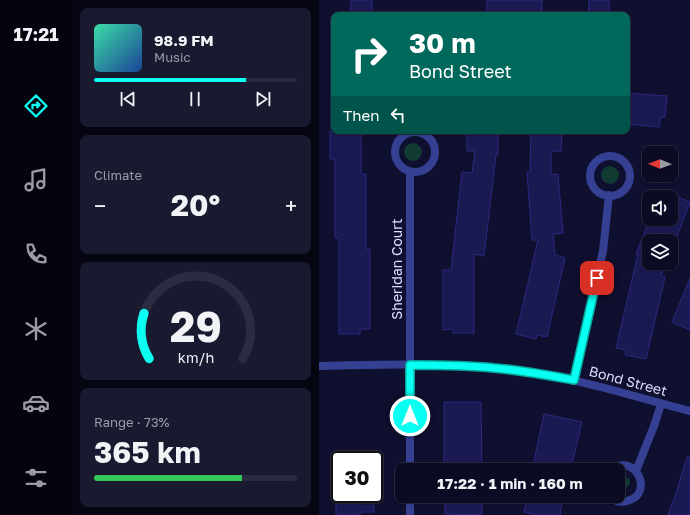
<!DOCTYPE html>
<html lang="en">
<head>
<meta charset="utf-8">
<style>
	body { margin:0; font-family:"Golos Text",sans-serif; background:#191930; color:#f1f3f6; height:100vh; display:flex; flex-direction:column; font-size:15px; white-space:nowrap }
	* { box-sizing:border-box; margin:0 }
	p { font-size:13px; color:#9a9ba6 }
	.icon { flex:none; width:22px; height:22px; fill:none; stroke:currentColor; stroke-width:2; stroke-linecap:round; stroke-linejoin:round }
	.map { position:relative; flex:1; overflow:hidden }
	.side { display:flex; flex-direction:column; gap:8px; padding:8px; background:#060613; width:247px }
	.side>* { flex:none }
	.guide { position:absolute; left:12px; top:12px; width:299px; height:122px; border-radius:8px; box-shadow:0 1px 3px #0004,0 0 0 1px #2b2b41; background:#00695c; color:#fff; overflow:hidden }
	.needle { width:26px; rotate:271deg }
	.tools { position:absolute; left:323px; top:146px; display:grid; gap:8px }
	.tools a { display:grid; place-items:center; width:36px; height:36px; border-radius:8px; background:#0b0b23; box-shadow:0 1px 3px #0004,0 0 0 1px #2b2b41; font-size:20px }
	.speed { position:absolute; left:12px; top:451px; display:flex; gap:8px; font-size:20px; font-weight:700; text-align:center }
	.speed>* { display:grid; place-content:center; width:52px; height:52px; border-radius:50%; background:#0b0b23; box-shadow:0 1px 3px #0004,0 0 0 1px #2b2b41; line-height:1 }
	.speed .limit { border:2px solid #111; border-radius:6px; background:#fff; color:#111 }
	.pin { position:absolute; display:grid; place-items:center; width:34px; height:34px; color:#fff; margin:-17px; border-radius:8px; box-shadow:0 2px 6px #0006 }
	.me { position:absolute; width:44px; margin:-22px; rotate:0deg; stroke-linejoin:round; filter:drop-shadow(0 0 3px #0008) }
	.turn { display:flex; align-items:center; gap:14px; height:84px; padding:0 12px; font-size:18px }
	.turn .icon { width:52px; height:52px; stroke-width:2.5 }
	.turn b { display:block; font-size:28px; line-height:34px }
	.then { display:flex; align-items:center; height:38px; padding:0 12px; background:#0003; gap:8px; font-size:15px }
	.big { font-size:30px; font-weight:700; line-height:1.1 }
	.side .card { flex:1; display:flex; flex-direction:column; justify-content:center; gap:6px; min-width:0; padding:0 14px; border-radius:8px; background:#191930 }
	.side .dial { align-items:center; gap:0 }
	.dial svg { height:104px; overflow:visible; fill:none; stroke:#2b2b41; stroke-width:7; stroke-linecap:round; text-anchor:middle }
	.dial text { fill:#f1f3f6; stroke:none }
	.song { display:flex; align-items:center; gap:12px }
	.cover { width:48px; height:48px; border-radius:6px; background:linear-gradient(135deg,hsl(160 70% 55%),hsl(220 70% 35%)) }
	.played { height:4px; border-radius:2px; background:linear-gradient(90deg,#09fff1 75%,#2b2b41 75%) }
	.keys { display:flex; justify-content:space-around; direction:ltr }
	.heat { display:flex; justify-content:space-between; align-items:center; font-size:22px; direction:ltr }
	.charge { height:6px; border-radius:3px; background:linear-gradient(90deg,#34c759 73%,#2b2b41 0) }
	.trip { position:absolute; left:76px; top:463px; width:230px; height:40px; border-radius:8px; background:#0b0b23; box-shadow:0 1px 3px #0004,0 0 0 1px #2b2b41; font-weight:700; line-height:40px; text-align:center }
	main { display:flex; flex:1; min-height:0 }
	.tabs { display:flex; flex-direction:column; width:72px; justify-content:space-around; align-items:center; background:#04040e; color:#9a9ba6 }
	.tabs .icon { width:28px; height:28px }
	.tabs .selected { color:#09fff1 }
	.tabs b { font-size:18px; color:#f1f3f6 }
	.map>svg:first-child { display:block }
	.green { fill:#113a32 }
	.building { fill:#1b1952; stroke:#2c2881 }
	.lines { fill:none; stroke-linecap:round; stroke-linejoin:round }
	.street { stroke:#354093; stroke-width:8 }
	.route-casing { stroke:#06a69d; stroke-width:10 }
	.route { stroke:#09fff1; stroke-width:7 }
	.labels { text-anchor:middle; stroke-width:4; stroke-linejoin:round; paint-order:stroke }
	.street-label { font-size:14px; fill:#dddeff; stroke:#0f0f2f }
</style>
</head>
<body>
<main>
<nav class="tabs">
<b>17:21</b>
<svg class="icon selected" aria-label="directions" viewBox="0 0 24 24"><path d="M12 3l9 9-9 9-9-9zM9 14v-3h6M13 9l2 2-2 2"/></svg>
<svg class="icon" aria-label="music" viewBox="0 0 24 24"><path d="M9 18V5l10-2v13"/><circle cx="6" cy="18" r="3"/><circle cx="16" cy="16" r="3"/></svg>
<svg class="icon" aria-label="phone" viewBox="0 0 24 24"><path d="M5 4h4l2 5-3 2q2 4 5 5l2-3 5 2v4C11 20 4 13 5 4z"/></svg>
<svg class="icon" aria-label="climate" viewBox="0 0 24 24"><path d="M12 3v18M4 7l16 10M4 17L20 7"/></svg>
<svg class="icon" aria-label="car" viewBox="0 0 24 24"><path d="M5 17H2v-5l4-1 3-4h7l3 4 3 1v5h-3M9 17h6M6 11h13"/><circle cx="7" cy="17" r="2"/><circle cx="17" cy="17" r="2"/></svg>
<svg class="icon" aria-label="filters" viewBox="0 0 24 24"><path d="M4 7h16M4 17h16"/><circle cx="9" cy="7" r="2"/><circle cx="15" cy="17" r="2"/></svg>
</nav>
<section class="side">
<div class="card">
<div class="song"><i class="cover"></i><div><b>98.9 FM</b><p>Music</p></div></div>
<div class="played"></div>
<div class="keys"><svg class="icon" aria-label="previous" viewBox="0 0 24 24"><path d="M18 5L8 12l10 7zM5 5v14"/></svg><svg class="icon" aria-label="pause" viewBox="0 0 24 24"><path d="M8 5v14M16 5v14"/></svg><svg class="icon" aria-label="next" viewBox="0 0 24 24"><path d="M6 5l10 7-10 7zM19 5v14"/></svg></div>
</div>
<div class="card"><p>Climate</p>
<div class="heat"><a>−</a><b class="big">20°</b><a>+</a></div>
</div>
<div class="card dial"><svg viewBox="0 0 100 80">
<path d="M14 69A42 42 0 1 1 86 69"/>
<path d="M14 69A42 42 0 0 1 10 34" stroke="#09fff1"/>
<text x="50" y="56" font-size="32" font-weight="700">29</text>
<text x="50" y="72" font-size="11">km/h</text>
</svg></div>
<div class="card"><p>Range · 73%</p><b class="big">365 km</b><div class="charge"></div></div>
</section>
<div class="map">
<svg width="371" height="515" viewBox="0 0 371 515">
	<rect width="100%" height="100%" fill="#0f0f2f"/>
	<!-- green -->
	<g class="green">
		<circle cx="94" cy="152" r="9"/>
		<circle cx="291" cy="175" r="9"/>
		<polygon points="304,475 310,479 311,483 307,489 302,490 299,488 299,477"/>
	</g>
	<!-- building -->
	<g class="building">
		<polygon points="32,0 53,0 53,14 31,13"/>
		<polygon points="168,0 223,0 223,15 168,14"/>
		<polygon points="270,0 290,0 290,15 269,15"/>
		<polygon points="308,93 348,96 346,117 342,117 340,127 308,124"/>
		<polygon points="11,131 42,131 42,174 47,174 47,249 51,249 51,329 41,329 41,334 20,334 20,238 16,238 16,159 11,159"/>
		<polygon points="148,131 179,131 179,155 177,155 165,256 155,254 155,333 134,333 134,329 124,330 124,270 132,270 143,172 153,173 156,151 148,151"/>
		<polygon points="212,131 243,131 242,151 232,151 232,175 239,174 244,233 234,234 236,255 246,258 228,337 218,335 217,339 197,334 219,240 213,240 208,172 211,172"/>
		<polygon points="352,194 371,202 371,203 356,241 330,241 330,263 347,263 342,276 346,277 327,359 306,355 307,350 297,348 319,254 317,254 331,219 352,219"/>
		<polygon points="371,278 371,330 353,322"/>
		<polygon points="125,402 162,402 163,470 125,470"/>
		<polygon points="225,414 263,422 252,468 242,465 241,470 213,470"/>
		<polygon points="368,457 371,457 371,515 349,515 353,503 354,503"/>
		<polygon points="17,494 55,494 55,512 41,512 41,515 17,515"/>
		<polygon points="126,496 163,496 163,515 126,514"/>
		<polygon points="208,496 232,496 244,498 241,515 217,515 205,512"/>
	</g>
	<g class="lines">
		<!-- street -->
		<g class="street">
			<circle cx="96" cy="152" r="20"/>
			<circle cx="291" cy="176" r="20"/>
			<path d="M0,366C70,364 145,362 215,373C268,381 319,398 371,411"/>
			<polyline points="255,380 284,251 290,195"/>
			<polyline points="91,470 91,173"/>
			<polyline points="317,471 335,426 342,404"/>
			<polyline points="91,496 91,515"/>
			<path d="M291,496C295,501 301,503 308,501C336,495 317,451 292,470"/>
		</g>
	</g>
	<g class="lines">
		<defs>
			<path id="route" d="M91,416V365C119,365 147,365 175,368C202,370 228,375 255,380L278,278"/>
		</defs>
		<!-- route casing -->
		<use href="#route" class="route-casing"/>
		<!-- route -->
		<use href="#route" class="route"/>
	</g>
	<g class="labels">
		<!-- street labels -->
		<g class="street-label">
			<text transform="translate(78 269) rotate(-90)" y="5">Sheridan Court</text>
			<text transform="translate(309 381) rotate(15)" y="5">Bond Street</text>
		</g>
	</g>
</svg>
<div class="tools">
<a><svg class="needle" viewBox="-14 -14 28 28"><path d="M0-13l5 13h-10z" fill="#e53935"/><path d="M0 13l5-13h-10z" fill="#9a9ba6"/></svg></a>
<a><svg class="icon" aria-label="sound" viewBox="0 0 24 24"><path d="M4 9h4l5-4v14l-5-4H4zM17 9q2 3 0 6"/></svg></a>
<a><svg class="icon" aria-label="layers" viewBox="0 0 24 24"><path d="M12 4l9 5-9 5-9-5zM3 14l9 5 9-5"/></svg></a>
</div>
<div class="speed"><div class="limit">30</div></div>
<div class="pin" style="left:278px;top:278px;background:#d93025"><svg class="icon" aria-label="arrive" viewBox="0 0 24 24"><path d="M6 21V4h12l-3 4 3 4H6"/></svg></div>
<svg class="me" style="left:91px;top:416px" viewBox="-20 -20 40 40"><circle r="17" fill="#09fff1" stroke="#fff" stroke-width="3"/><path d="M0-11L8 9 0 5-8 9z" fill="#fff"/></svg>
<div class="trip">17:22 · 1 min · 160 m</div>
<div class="guide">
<div class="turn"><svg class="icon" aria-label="right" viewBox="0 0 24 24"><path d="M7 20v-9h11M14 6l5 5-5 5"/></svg><div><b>30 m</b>Bond Street</div></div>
<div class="then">Then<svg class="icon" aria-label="left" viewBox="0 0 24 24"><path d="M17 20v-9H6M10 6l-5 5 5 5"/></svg></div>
</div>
</div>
</main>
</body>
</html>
